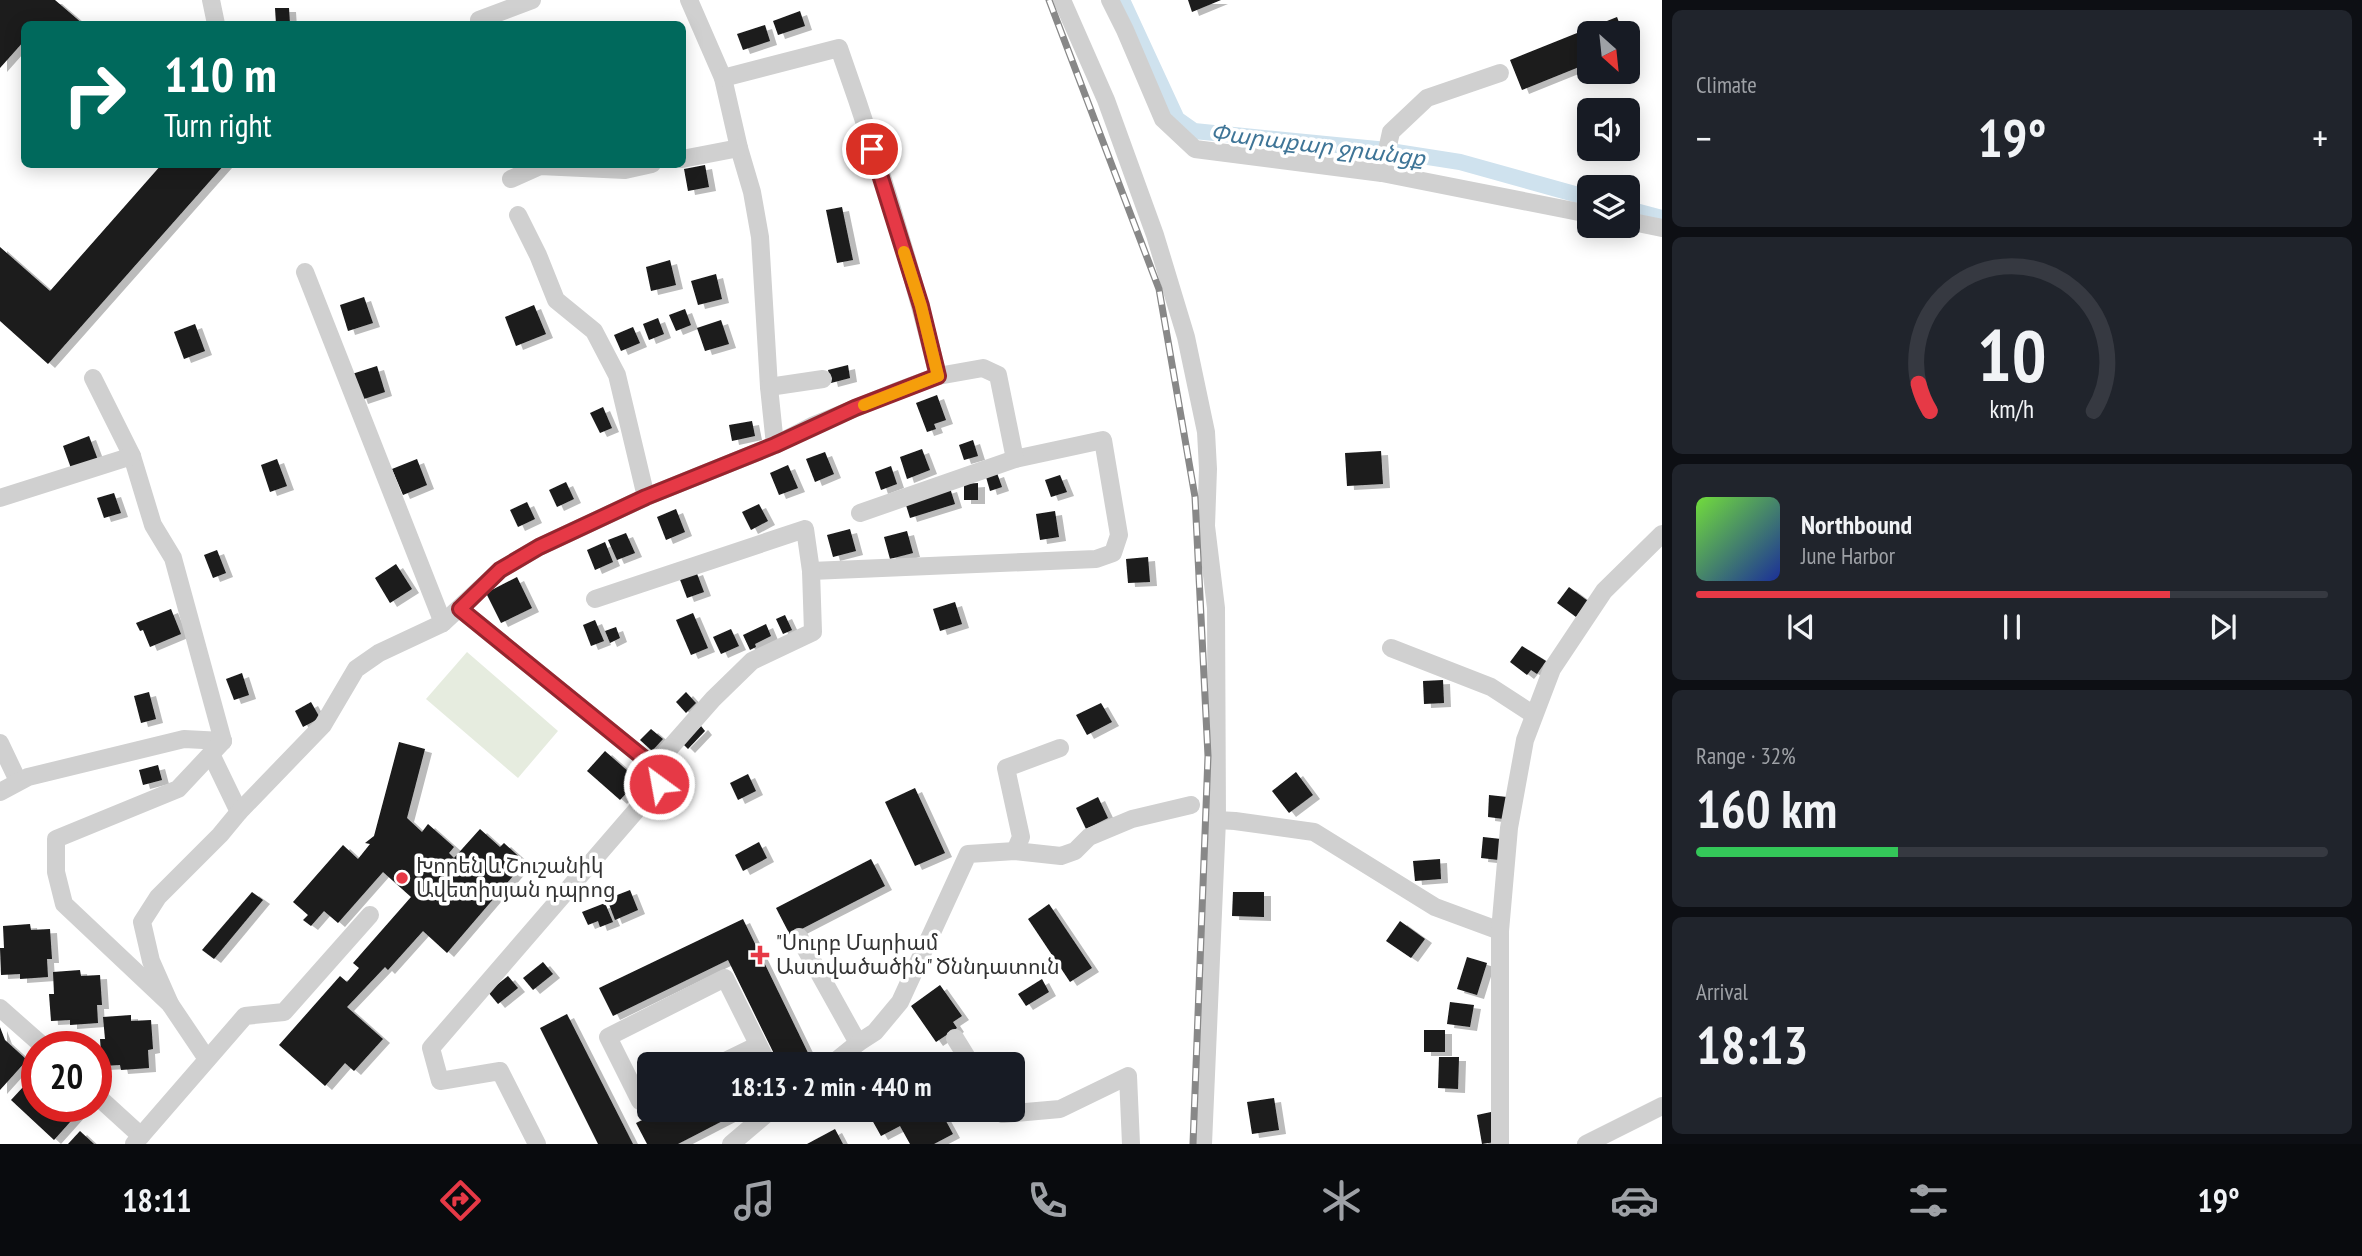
<!DOCTYPE html>
<html lang="en">
<head>
<meta charset="utf-8">
<style>
	body { margin:0; font-family:"PT Sans Narrow","Noto Sans Armenian",sans-serif; background:#20242c; color:#f1f3f6; height:100vh; display:flex; flex-direction:column; font-size:26px; white-space:nowrap }
	* { box-sizing:border-box; margin:0 }
	p { font-size:23px; color:#9ea1a6 }
	.icon { flex:none; width:38px; height:38px; fill:none; stroke:currentColor; stroke-width:2; stroke-linecap:round; stroke-linejoin:round }
	.map { position:relative; flex:1; overflow:hidden }
	.side { display:flex; flex-direction:column; gap:10px; padding:10px; background:#0d0f14; width:700px }
	.side>* { flex:none }
	.top-card { position:absolute; left:21px; top:21px; width:665px; height:147px; border-radius:10px; box-shadow:0 4px 18px #0003; background:#00695c; color:#fff; overflow:hidden }
	.needle { width:46px; rotate:153deg }
	.fabs { position:absolute; left:1577px; top:21px; display:grid; gap:14px }
	.fabs a { display:grid; place-items:center; width:63px; height:63px; border-radius:10px; background:#171b24; box-shadow:0 4px 18px #0003; font-size:35px }
	.speed { position:absolute; left:21px; top:1031px; display:flex; gap:14px; font-size:35px; font-weight:700; text-align:center }
	.speed>* { display:grid; place-content:center; width:91px; height:91px; border-radius:50%; background:#171b24; box-shadow:0 4px 18px #0003; line-height:1 }
	.speed .limit { border:10px solid #d22; background:#fff; color:#111 }
	.pin { position:absolute; display:grid; place-items:center; width:60px; height:60px; color:#fff; margin:-30px; border:4px solid #fff; border-radius:50%; box-shadow:0 2px 7px #0007 }
	.me { position:absolute; width:77px; margin:-38px; rotate:328deg; stroke-linejoin:round; filter:drop-shadow(0 0 5px #0008) }
	.turn { display:flex; align-items:center; gap:24px; height:147px; padding:0 28px; font-size:32px }
	.turn .icon { width:91px; height:91px; stroke-width:2.5 }
	.turn b { display:block; font-size:49px; line-height:60px }
	.big { font-size:52px; font-weight:800; line-height:1.1 }
	.side .card { flex:1; display:flex; flex-direction:column; justify-content:center; gap:10px; min-width:0; padding:0 24px; border-radius:10px; background:#20242c }
	.side .dial { align-items:center; gap:0 }
	.dial svg { height:182px; overflow:visible; fill:none; stroke:#363941; stroke-width:7; stroke-linecap:round; text-anchor:middle }
	.dial text { fill:#f1f3f6; stroke:none }
	.song { display:flex; align-items:center; gap:21px }
	.cover { width:84px; height:84px; border-radius:10px; background:linear-gradient(135deg,hsl(100 70% 55%),hsl(230 70% 35%)) }
	.played { height:7px; border-radius:4px; background:linear-gradient(90deg,#e63946 75%,#363941 75%) }
	.keys { display:flex; justify-content:space-around; direction:ltr }
	.heat { display:flex; justify-content:space-between; align-items:center; font-size:38px; direction:ltr }
	.charge { height:10px; border-radius:5px; background:linear-gradient(90deg,#34c759 32%,#363941 0) }
	.trip { position:absolute; left:637px; top:1052px; width:388px; height:70px; border-radius:10px; background:#171b24; box-shadow:0 4px 18px #0003; font-weight:800; line-height:70px; text-align:center }
	.menu { display:flex; height:112px; justify-content:space-around; align-items:center; background:#090b0e; color:#9ea1a6 }
	.menu .icon { width:49px; height:49px }
	.menu .current { color:#e63946 }
	.menu b { font-size:32px; color:#f1f3f6 }
	main { display:flex; flex:1; min-height:0 }
	.map>svg:first-child { display:block }
	.green { fill:#e6ecdf }
	.lines { fill:none; stroke-linecap:round; stroke-linejoin:round }
	.canal { stroke:#cfe2ee; stroke-width:16 }
	.building { fill:#1a1a1a; filter:url(#shadow) }
	.minor { stroke:#d0d0d0; stroke-width:18 }
	.rail-casing { stroke:#888; stroke-width:7 }
	.rail { stroke:#fff; stroke-width:4.5; stroke-dasharray:13; stroke-linecap:butt }
	.route-casing { stroke:#96252e; stroke-width:18 }
	.route { stroke:#e63946; stroke-width:12 }
	.slow { stroke:#f59e0b; stroke-width:12 }
	.poi-dot { fill:#e63946; stroke:#fff; stroke-width:2.5 }
	.labels { text-anchor:middle; stroke-width:7; stroke-linejoin:round; paint-order:stroke }
	.poi-label { font-size:21px; fill:#333; stroke:#fff; text-anchor:start }
	.water-label { font-size:23px; font-style:italic; fill:#3f7597; stroke:#fff }
</style>
</head>
<body>
<main>
<div class="map">
<svg width="1662" height="1144" viewBox="0 0 1662 1144">
	<defs>
		<filter id="shadow"><feDropShadow dx="7" dy="4" stdDeviation="0" flood-color="#0004"/></filter>
	</defs>
	<rect width="100%" height="100%" fill="#fff"/>
	<!-- green -->
	<polygon class="green" points="467,652 558,731 518,778 426,699"/>
	<g class="lines">
		<!-- canal -->
		<g class="canal">
			<polyline points="1122,0 1177,119 1194,131 1377,149 1460,162 1589,198"/>
			<polyline points="1628,209 1662,218"/>
		</g>
	</g>
	<!-- building -->
	<g class="building">
		<polygon points="0,0 55,0 83,24 24,24 24,41 0,68"/>
		<polygon points="1188,0 1221,0 1192,12"/>
		<polygon points="275,8 289,8 290,24 276,24"/>
		<polygon points="800,11 805,26 778,35 773,21"/>
		<polygon points="1617,17 1623,33 1589,33 1589,63 1522,90 1510,60"/>
		<polygon points="765,25 770,41 743,50 737,34"/>
		<polygon points="162,164 225,164 48,364 0,321 0,247 50,291"/>
		<polygon points="705,165 709,187 688,191 684,169"/>
		<polygon points="842,207 853,260 837,263 826,210"/>
		<polygon points="670,260 676,285 651,291 646,267"/>
		<polygon points="716,274 722,299 698,305 691,281"/>
		<polygon points="364,297 373,323 348,331 340,305"/>
		<polygon points="534,305 546,334 516,346 505,317"/>
		<polygon points="685,309 691,325 676,331 669,315"/>
		<polygon points="658,318 664,334 649,340 643,324"/>
		<polygon points="721,320 729,344 705,351 697,328"/>
		<polygon points="195,324 205,351 184,359 174,332"/>
		<polygon points="633,327 640,343 621,351 614,335"/>
		<polygon points="848,365 850,378 831,383 828,370"/>
		<polygon points="377,366 385,392 361,400 352,374"/>
		<polygon points="937,395 946,420 934,424 936,429 927,432 916,403"/>
		<polygon points="603,407 612,428 600,433 590,413"/>
		<polygon points="752,421 755,436 732,441 729,425"/>
		<polygon points="89,436 98,460 72,471 63,446"/>
		<polygon points="973,440 978,456 964,460 959,445"/>
		<polygon points="922,449 930,470 907,479 900,457"/>
		<polygon points="1381,451 1383,484 1347,486 1345,453"/>
		<polygon points="825,452 834,474 815,482 806,459"/>
		<polygon points="277,459 287,486 270,492 261,465"/>
		<polygon points="417,459 427,485 403,495 392,469"/>
		<polygon points="788,465 798,488 779,495 770,473"/>
		<polygon points="891,466 897,484 881,490 875,472"/>
		<polygon points="997,473 1002,487 990,491 986,477"/>
		<polygon points="1060,475 1067,492 1051,497 1045,480"/>
		<polygon points="566,482 574,499 557,507 549,490"/>
		<polygon points="978,483 978,500 964,500 964,484"/>
		<polygon points="950,488 955,504 910,518 905,502"/>
		<polygon points="114,493 121,513 104,518 97,498"/>
		<polygon points="527,502 535,519 518,527 510,510"/>
		<polygon points="759,504 768,521 751,530 742,512"/>
		<polygon points="676,509 685,532 666,540 657,517"/>
		<polygon points="1055,511 1059,537 1040,540 1036,514"/>
		<polygon points="850,529 856,551 833,557 827,535"/>
		<polygon points="907,531 913,553 890,559 884,537"/>
		<polygon points="626,533 635,553 617,560 608,540"/>
		<polygon points="605,542 613,562 595,570 587,550"/>
		<polygon points="217,550 226,573 213,578 204,555"/>
		<polygon points="1148,557 1150,582 1128,583 1126,559"/>
		<polygon points="396,564 412,589 390,603 375,578"/>
		<polygon points="696,571 704,592 687,598 679,577"/>
		<polygon points="517,577 532,608 501,623 486,593"/>
		<polygon points="1569,587 1588,601 1576,617 1557,603"/>
		<polygon points="955,602 962,624 940,631 933,609"/>
		<polygon points="171,609 181,634 150,647 143,630 140,631 136,623"/>
		<polygon points="693,613 708,648 691,655 676,620"/>
		<polygon points="785,615 792,630 783,634 776,619"/>
		<polygon points="595,620 604,641 591,646 583,625"/>
		<polygon points="766,624 771,636 755,644 756,647 750,650 743,635"/>
		<polygon points="616,627 620,638 610,643 605,631"/>
		<polygon points="731,629 739,646 721,654 713,637"/>
		<polygon points="1522,646 1546,661 1537,674 1531,670 1527,675 1510,662"/>
		<polygon points="242,673 249,695 234,700 226,679"/>
		<polygon points="1443,680 1444,703 1424,704 1423,681"/>
		<polygon points="149,692 156,719 141,723 134,696"/>
		<polygon points="686,692 696,703 686,713 676,702"/>
		<polygon points="311,702 320,718 303,727 295,711"/>
		<polygon points="1101,703 1112,722 1087,735 1076,715"/>
		<polygon points="701,726 705,731 688,749 683,744"/>
		<polygon points="651,729 663,739 652,751 640,740"/>
		<polygon points="399,742 425,749 407,818 422,832 428,824 454,847 449,853 454,858 480,829 500,847 504,843 525,862 447,953 423,931 388,970 385,967 347,1007 383,1039 354,1071 345,1063 325,1086 279,1045 340,976 347,982 359,968 353,963 411,897 383,872 338,923 324,911 311,926 303,920 308,915 293,902 343,845 358,859 370,844 365,843 374,836"/>
		<polygon points="605,751 638,780 620,800 587,771"/>
		<polygon points="158,765 162,780 143,785 139,770"/>
		<polygon points="1296,772 1313,795 1289,813 1272,791"/>
		<polygon points="748,774 756,791 738,800 730,783"/>
		<polygon points="915,788 945,853 915,866 885,802"/>
		<polygon points="1489,795 1507,797 1504,819 1488,817"/>
		<polygon points="1098,797 1108,818 1086,829 1076,808"/>
		<polygon points="1483,837 1501,839 1499,860 1481,858"/>
		<polygon points="759,842 767,858 743,871 735,855"/>
		<polygon points="871,859 885,886 790,935 776,908"/>
		<polygon points="1440,859 1441,879 1415,881 1413,861"/>
		<polygon points="630,890 638,910 615,920 607,899"/>
		<polygon points="252,892 263,900 214,959 202,950"/>
		<polygon points="1233,892 1264,892 1264,917 1232,916"/>
		<polygon points="605,903 613,922 600,927 598,921 588,925 582,912"/>
		<polygon points="1049,904 1092,968 1070,982 1028,919"/>
		<polygon points="743,919 811,1059 800,1064 779,1064 728,960 613,1016 599,988"/>
		<polygon points="1400,921 1425,939 1411,958 1386,941"/>
		<polygon points="30,924 31,930 50,929 52,959 47,959 48,977 20,979 20,974 1,975 0,948 4,948 3,926"/>
		<polygon points="1467,957 1487,963 1477,995 1457,989"/>
		<polygon points="543,962 553,974 533,990 523,978"/>
		<polygon points="80,970 81,976 100,975 102,1005 97,1005 98,1023 70,1025 70,1020 51,1021 49,994 54,994 53,972"/>
		<polygon points="508,976 518,988 498,1004 488,992"/>
		<polygon points="1042,979 1049,992 1026,1006 1018,994"/>
		<polygon points="940,985 962,1016 953,1022 957,1028 936,1042 911,1006"/>
		<polygon points="1450,1002 1474,1005 1470,1027 1447,1024"/>
		<polygon points="567,1014 633,1144 598,1144 540,1028"/>
		<polygon points="131,1015 131,1021 151,1020 153,1049 148,1050 149,1068 121,1070 120,1065 102,1066 100,1039 105,1039 103,1017"/>
		<polygon points="0,1027 5,1040 27,1060 0,1090"/>
		<rect x="1424" y="1030" width="21" height="22"/>
		<polygon points="1439,1057 1459,1057 1458,1089 1438,1088"/>
		<polygon points="37,1072 37,1106 73,1106 79,1112 54,1140 11,1100"/>
		<polygon points="1274,1098 1279,1130 1252,1134 1247,1102"/>
		<polygon points="663,1110 736,1110 738,1113 678,1144 647,1144 636,1123"/>
		<polygon points="869,1110 903,1110 910,1121 931,1110 940,1110 953,1134 934,1144 910,1144 900,1126 881,1136 867,1111"/>
		<polygon points="1491,1112 1495,1142 1482,1144 1477,1115"/>
		<polygon points="835,1129 843,1144 807,1144"/>
		<polygon points="80,1131 94,1144 68,1144"/>
	</g>
	<g class="lines">
		<!-- minor -->
		<g class="minor">
			<polyline points="211,0 216,24"/>
			<polyline points="689,0 723,78 739,148 752,192 760,237 769,387 775,445"/>
			<polyline points="1062,0 1106,100 1155,235 1186,337 1206,432 1208,469 1206,526 1216,608 1217,820 1203,1144"/>
			<polyline points="1110,0 1125,30 1163,119 1195,149 1382,173 1589,214"/>
			<polyline points="479,20 532,0"/>
			<path d="M723,78L839,48C877,155 911,265 938,376"/>
			<polyline points="682,159 739,148"/>
			<polyline points="1382,173 1391,132 1427,98 1500,73"/>
			<polyline points="511,179 540,166 625,170 652,164"/>
			<polyline points="518,215 538,255 556,300 594,331 617,375 646,497"/>
			<polyline points="1628,221 1662,228"/>
			<polyline points="305,272 443,623"/>
			<polyline points="93,378 132,456 153,525 173,558 223,741"/>
			<polyline points="769,387 823,379"/>
			<polyline points="0,498 132,456"/>
			<polyline points="811,571 1096,559 1113,553 1119,535 1103,440 1015,459 860,513"/>
			<polyline points="460,609 657,769"/>
			<polyline points="1391,648 1491,687 1534,715"/>
			<polyline points="0,743 18,781"/>
			<polyline points="211,754 239,812"/>
			<polyline points="0,792 28,777 184,739 223,741"/>
			<polyline points="1217,820 1235,821 1314,832 1435,907 1500,931"/>
			<polyline points="1015,851 1021,837 1006,768 1060,748"/>
			<polyline points="799,937 858,1043 832,1064"/>
			<polyline points="170,1004 151,961 142,922 158,897 220,835 239,812 323,725 356,669 379,653 443,623 500,570 539,547 646,497 775,445 814,425 895,392 938,376 983,368 998,375 1015,459"/>
			<polyline points="0,1008 43,1046"/>
			<polyline points="955,1038 971,1064"/>
			<polyline points="858,1043 875,1032 900,1002 968,854 1015,851 1061,856 1075,851 1089,837 1132,819 1191,805"/>
			<polyline points="207,1059 170,1004 64,904 56,872 56,839 178,789 223,741"/>
			<polyline points="719,1064 758,1045"/>
			<polyline points="96,1095 141,1136"/>
			<polyline points="649,1097 640,1101 608,1037 725,978 768,1064"/>
			<polyline points="1000,1110 1003,1114 1060,1109 1128,1076 1131,1144"/>
			<polyline points="134,1144 245,1016 284,1012 370,915"/>
			<polyline points="537,1144 500,1071 440,1081 431,1048 659,784 657,769 661,758 713,699 752,661 813,632 811,571 805,529 595,599"/>
			<polyline points="731,1144 771,1110"/>
			<polyline points="1500,1144 1500,931 1509,828 1525,740 1552,669 1604,591 1662,534"/>
			<polyline points="1586,1144 1662,1106"/>
		</g>
		<defs>
			<polyline id="rail" points="1049,0 1159,289 1195,497 1208,756 1193,1144"/>
		</defs>
		<!-- rail casing -->
		<use href="#rail" class="rail-casing"/>
		<!-- rail -->
		<use href="#rail" class="rail"/>
	</g>
	<g class="lines">
		<defs>
			<polyline id="route" points="659,784 657,769 460,609 500,570 539,547 646,497 775,445 855,408 938,376 921,306 872,149"/>
		</defs>
		<!-- route casing -->
		<use href="#route" class="route-casing"/>
		<!-- route -->
		<use href="#route" class="route"/>
		<!-- slow -->
		<polyline class="slow" points="864,405 938,376 921,306 904,252"/>
	</g>
	<!-- markers -->
	<g class="poi-dot">
		<circle cx="402" cy="878" r="7"/>
		<path d="M756.5 944.5h7v7h7v7h-7v7h-7v-7h-7v-7h7z"/>
	</g>
	<g class="labels">
		<!-- poi labels -->
		<g class="poi-label">
			<text x="416" y="873">Խորեն և Շուշանիկ<tspan x="416" dy="24">Ավետիսյան դպրոց</tspan></text>
			<text x="776" y="950">"Սուրբ Մարիամ<tspan x="776" dy="24">Աստվածածին" Ծննդատուն</tspan></text>
		</g>
		<!-- water labels -->
		<g class="water-label">
			<text transform="translate(1318 145) rotate(7)" y="8">Փարաքար ջրանցք</text>
		</g>
	</g>
</svg>
<div class="fabs">
<a><svg class="needle" viewBox="-14 -14 28 28"><path d="M0-13l5 13h-10z" fill="#e53935"/><path d="M0 13l5-13h-10z" fill="#9ea1a6"/></svg></a>
<a><svg class="icon" aria-label="sound" viewBox="0 0 24 24"><path d="M4 9h4l5-4v14l-5-4H4zM17 9q2 3 0 6"/></svg></a>
<a><svg class="icon" aria-label="layers" viewBox="0 0 24 24"><path d="M12 4l9 5-9 5-9-5zM3 14l9 5 9-5"/></svg></a>
</div>
<div class="speed"><div class="limit">20</div></div>
<div class="pin" style="left:872px;top:149px;background:#d93025"><svg class="icon" aria-label="arrive" viewBox="0 0 24 24"><path d="M6 21V4h12l-3 4 3 4H6"/></svg></div>
<svg class="me" style="left:659px;top:784px" viewBox="-20 -20 40 40"><circle r="17" fill="#e63946" stroke="#fff" stroke-width="3"/><path d="M0-11L8 9 0 5-8 9z" fill="#fff"/></svg>
<div class="trip">18:13 · 2 min · 440 m</div>
<div class="top-card">
<div class="turn"><svg class="icon" aria-label="right" viewBox="0 0 24 24"><path d="M7 20v-9h11M14 6l5 5-5 5"/></svg><div><b>110 m</b>Turn right</div></div>
</div>
</div>
<section class="side">
<div class="card"><p>Climate</p>
<div class="heat"><a>−</a><b class="big">19°</b><a>+</a></div>
</div>
<div class="card dial"><svg viewBox="0 0 100 80">
<path d="M14 69A42 42 0 1 1 86 69"/>
<path d="M14 69A42 42 0 0 1 9 57" stroke="#e63946"/>
<text x="50" y="56" font-size="32" font-weight="700">10</text>
<text x="50" y="72" font-size="11">km/h</text>
</svg></div>
<div class="card">
<div class="song"><i class="cover"></i><div><b>Northbound</b><p>June Harbor</p></div></div>
<div class="played"></div>
<div class="keys"><svg class="icon" aria-label="previous" viewBox="0 0 24 24"><path d="M18 5L8 12l10 7zM5 5v14"/></svg><svg class="icon" aria-label="pause" viewBox="0 0 24 24"><path d="M8 5v14M16 5v14"/></svg><svg class="icon" aria-label="next" viewBox="0 0 24 24"><path d="M6 5l10 7-10 7zM19 5v14"/></svg></div>
</div>
<div class="card"><p>Range · 32%</p><b class="big">160 km</b><div class="charge"></div></div>
<div class="card"><p>Arrival</p><b class="big">18:13</b></div>
</section>
</main>
<nav class="menu">
<b>18:11</b>
<svg class="icon current" aria-label="directions" viewBox="0 0 24 24"><path d="M12 3l9 9-9 9-9-9zM9 14v-3h6M13 9l2 2-2 2"/></svg>
<svg class="icon" aria-label="music" viewBox="0 0 24 24"><path d="M9 18V5l10-2v13"/><circle cx="6" cy="18" r="3"/><circle cx="16" cy="16" r="3"/></svg>
<svg class="icon" aria-label="phone" viewBox="0 0 24 24"><path d="M5 4h4l2 5-3 2q2 4 5 5l2-3 5 2v4C11 20 4 13 5 4z"/></svg>
<svg class="icon" aria-label="climate" viewBox="0 0 24 24"><path d="M12 3v18M4 7l16 10M4 17L20 7"/></svg>
<svg class="icon" aria-label="car" viewBox="0 0 24 24"><path d="M5 17H2v-5l4-1 3-4h7l3 4 3 1v5h-3M9 17h6M6 11h13"/><circle cx="7" cy="17" r="2"/><circle cx="17" cy="17" r="2"/></svg>
<svg class="icon" aria-label="filters" viewBox="0 0 24 24"><path d="M4 7h16M4 17h16"/><circle cx="9" cy="7" r="2"/><circle cx="15" cy="17" r="2"/></svg>
<b>19°</b>
</nav>
</body>
</html>
